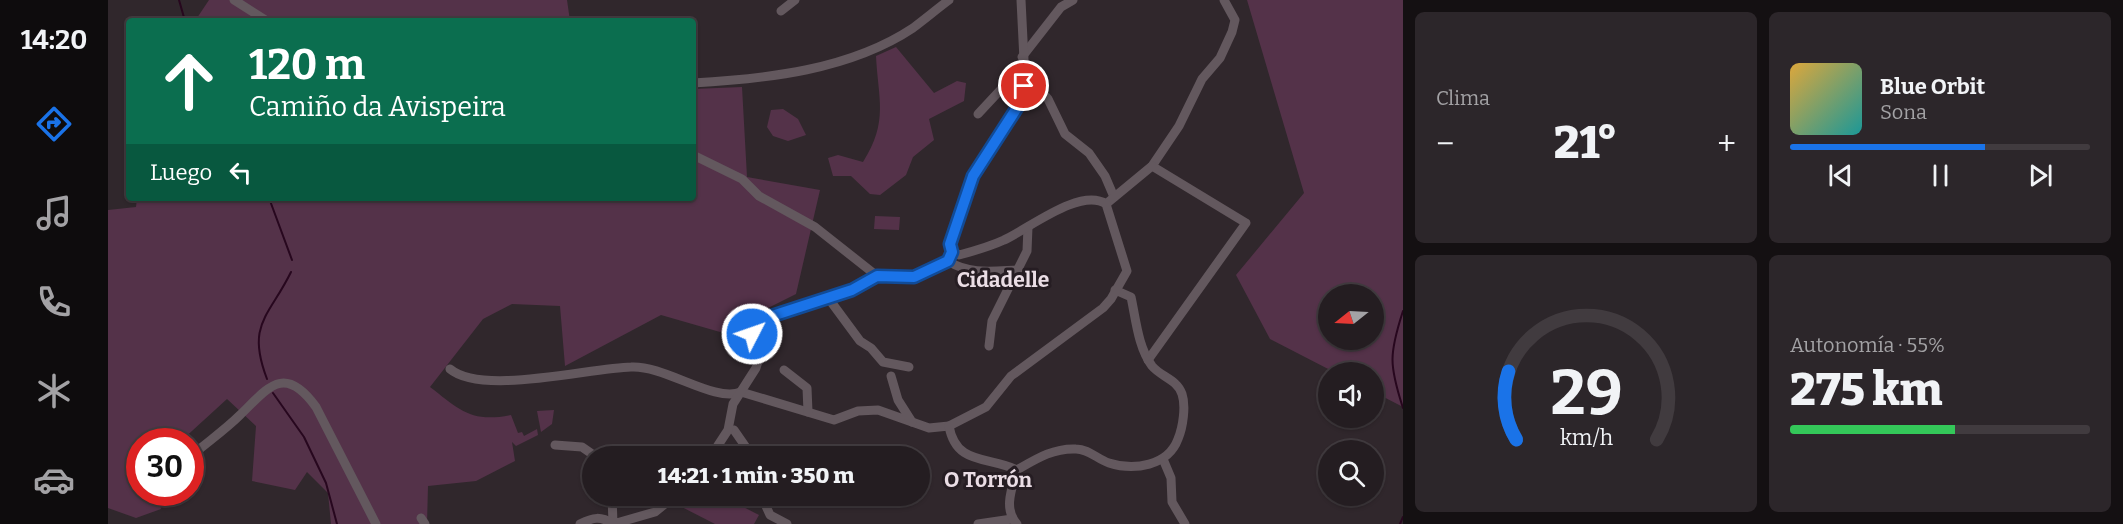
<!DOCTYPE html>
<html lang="es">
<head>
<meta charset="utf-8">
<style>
	body { margin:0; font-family:Bitter,serif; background:#2c262a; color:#f1f3f6; height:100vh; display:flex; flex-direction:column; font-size:22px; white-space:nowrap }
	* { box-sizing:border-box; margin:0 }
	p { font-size:20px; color:#a3a2a5 }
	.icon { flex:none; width:33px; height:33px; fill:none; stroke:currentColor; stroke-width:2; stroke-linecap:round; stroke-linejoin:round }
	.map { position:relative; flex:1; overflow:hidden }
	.details { display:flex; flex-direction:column; gap:12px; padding:12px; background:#141012; width:720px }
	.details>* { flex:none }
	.banner { position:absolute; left:18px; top:18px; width:570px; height:183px; border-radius:6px; box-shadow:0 2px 4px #0004,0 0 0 2px #413b3f; background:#0b6e4f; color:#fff; overflow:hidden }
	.needle { width:39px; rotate:252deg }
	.tools { position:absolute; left:1210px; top:284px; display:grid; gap:12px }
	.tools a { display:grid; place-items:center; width:66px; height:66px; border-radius:50%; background:#241d21; box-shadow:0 2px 4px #0004,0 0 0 2px #413b3f; font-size:30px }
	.speed { position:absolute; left:18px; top:428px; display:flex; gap:12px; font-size:30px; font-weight:700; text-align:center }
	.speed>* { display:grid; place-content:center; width:78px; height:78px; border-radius:50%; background:#241d21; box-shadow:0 2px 4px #0004,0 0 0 2px #413b3f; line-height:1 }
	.speed .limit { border:9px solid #d22; background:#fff; color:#111 }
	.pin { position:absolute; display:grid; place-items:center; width:51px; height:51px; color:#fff; margin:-26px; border:3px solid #fff; border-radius:50%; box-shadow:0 2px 6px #0007 }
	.me { position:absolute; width:66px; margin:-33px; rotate:49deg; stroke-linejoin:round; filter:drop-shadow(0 0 4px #0008) }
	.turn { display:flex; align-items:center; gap:21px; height:126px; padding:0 24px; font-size:27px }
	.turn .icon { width:78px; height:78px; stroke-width:2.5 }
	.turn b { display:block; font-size:42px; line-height:51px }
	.then { display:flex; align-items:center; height:57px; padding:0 24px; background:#0003; gap:12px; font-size:22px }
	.big { font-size:45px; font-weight:800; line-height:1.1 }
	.details .tile { flex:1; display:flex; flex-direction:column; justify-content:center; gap:9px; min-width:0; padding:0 21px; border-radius:9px; background:#2c262a }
	.details .dial { align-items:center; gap:0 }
	.dial svg { height:156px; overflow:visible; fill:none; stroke:#413b3f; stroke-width:7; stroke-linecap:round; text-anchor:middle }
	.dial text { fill:#f1f3f6; stroke:none }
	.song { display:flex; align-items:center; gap:18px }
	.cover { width:72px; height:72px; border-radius:9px; background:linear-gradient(135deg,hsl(40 70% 55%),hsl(180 70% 35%)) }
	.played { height:6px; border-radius:3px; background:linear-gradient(90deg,#1a73e8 65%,#413b3f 65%) }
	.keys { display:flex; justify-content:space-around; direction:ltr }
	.heat { display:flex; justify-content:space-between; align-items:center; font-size:33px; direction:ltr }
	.charge { height:9px; border-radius:4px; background:linear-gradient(90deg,#34c759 55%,#413b3f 0) }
	.details .tiles { flex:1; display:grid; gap:12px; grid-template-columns:repeat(2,1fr) }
	.trip { position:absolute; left:474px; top:446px; width:348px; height:60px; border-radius:30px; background:#241d21; box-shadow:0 2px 4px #0004,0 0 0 2px #413b3f; font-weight:800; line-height:60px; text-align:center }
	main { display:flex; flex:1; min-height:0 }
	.tabs { display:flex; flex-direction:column; width:108px; justify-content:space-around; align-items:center; background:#0e0c0d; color:#a3a2a5 }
	.tabs .icon { width:42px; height:42px }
	.tabs .current { color:#1a73e8 }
	.tabs b { font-size:27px; color:#f1f3f6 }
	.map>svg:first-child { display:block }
	.green { fill:#543249; fill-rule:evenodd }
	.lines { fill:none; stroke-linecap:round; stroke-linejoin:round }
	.stream { stroke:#27071e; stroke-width:2 }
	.minor { stroke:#63585e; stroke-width:9 }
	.route-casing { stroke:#114b97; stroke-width:15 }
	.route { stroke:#1a73e8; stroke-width:10 }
	.labels { text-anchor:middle; stroke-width:6; stroke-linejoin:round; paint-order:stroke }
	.neighbourhood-label { font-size:21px; font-weight:bold; fill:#eadde5; stroke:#261d23 }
</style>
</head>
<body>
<main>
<nav class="tabs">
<b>14:20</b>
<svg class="icon current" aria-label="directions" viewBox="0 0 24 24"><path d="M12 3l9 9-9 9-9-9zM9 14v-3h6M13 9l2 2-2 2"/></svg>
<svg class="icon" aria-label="music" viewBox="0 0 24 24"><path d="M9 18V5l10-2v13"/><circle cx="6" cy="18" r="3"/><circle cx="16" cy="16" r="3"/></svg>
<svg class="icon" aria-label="phone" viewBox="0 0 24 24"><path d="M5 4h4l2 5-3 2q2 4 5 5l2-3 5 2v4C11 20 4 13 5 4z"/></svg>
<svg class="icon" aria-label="climate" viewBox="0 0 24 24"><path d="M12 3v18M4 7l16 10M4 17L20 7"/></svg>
<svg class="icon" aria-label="car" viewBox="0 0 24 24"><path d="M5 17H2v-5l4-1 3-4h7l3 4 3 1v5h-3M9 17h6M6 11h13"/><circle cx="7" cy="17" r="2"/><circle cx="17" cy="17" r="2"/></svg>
</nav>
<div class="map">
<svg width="1295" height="524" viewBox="0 0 1295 524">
	<rect width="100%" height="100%" fill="#30272c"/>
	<!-- green -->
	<g class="green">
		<polygon points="101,0 459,0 462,21 87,21"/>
		<path d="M1139,0H1295V407L1266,392V372H1226L1162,339L1128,275L1196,193ZM1221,294H1266V339H1221Z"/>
		<path d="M788,47L826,93L849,81L858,83L856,101L821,119L826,140L805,157L798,175L772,195L762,194L743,176H725L720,158L730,155L755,162C781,121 770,99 768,56Z"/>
		<path d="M634,87L639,177L712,190L688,294L612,332L553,315L457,366L452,306L404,304L375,319L322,387C352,410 363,423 403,415L410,433L414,432L416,436L429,429L430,435L408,446L404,442L407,461L368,481L320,486L319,524H223L220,493L199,472L187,490L144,481L148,426L119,399L73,441H32V492H50L53,509L28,518L0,508V210L28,207L29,198H585V89Z"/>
		<polygon points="675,109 690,119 698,135 680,141 665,136 659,127 663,110"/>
		<polygon points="767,216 792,217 791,230 766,229"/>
		<polygon points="446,410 444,424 433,432 429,411"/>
		<polygon points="575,495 612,495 651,515 646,524 607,524 566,503"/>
	</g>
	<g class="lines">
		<!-- stream -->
		<g class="stream">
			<polyline points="71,0 77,21"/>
			<polyline points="161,198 184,260"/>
			<path d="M1295,311C1281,354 1281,365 1295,408"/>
			<path d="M159,379C138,324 161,317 183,272"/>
			<polyline points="165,393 196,437 218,483 229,524"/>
			<polyline points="1292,524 1295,517"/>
		</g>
		<!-- minor -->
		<g class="minor">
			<polyline points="126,0 159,21"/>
			<polyline points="673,11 687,0"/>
			<polyline points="914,57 953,7 965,0"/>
			<path d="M585,83C658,79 742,70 805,28C817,19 829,9 841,0"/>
			<polyline points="917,86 928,85 940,99 957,134 981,153 997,176 1006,197"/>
			<polyline points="870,114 897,85 916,70"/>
			<polyline points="585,155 634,179 651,196 707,227 769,276"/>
			<polyline points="998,204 1044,166 1071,126 1094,79 1112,58 1124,32 1127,20 1116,0"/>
			<path d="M840,261C862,275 885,271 910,270"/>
			<path d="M769,276C793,277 832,279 844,252"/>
			<polyline points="721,299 752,341 763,348 775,362 801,367"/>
			<polyline points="881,346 884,321 919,251 920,227"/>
			<polyline points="1040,360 1138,223 1044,166"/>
			<path d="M342,369C374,396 481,368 523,367C557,365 606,403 633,392L726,420L750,411L770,410L821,428L841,426"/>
			<polyline points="676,370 699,388 700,412"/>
			<polyline points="783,376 790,400 804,422"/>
			<polyline points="626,430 644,456"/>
			<polyline points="447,445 474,447 487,456"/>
			<path d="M603,456L620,430L625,404L648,368L654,349L653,342L644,331C675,298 733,305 769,276"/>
			<path d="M82,457C98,443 117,430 132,415C160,388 176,363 208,407L268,524"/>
			<polyline points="1055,459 1063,478 1064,502 1077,524"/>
			<path d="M909,470C928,459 945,448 968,449C981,449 989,459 1001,463C1026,471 1060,466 1070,439C1075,427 1078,406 1074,394C1069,379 1053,377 1044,366C1030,347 1028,320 1023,297L1007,290"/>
			<polyline points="504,495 505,524 547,512 568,495"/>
			<polyline points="653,495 662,515 679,524"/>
			<polyline points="313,518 317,524"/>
			<path d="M472,524C485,517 493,516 505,524"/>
			<polyline points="870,524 904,519"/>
			<path d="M909,524C895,509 904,488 909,470C881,456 848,466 841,426L878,407L903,376L995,308L1003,299L1019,271L998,204C972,187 919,230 896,240C881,247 866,251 851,255L842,249L865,175L914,100L917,80L913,0"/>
		</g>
	</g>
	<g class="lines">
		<defs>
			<polyline id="route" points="644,334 644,331 664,316 744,290 769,276 806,277 840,261 844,252 842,244 865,176 914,100 916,86"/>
		</defs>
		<!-- route casing -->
		<use href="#route" class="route-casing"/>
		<!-- route -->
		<use href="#route" class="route"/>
	</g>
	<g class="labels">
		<!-- neighbourhood labels -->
		<g class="neighbourhood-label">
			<text x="895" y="287">Cidadelle</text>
			<text x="880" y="487">O Torrón</text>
		</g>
	</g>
</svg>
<div class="tools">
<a><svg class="needle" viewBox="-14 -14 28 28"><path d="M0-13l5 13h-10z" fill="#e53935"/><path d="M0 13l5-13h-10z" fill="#a3a2a5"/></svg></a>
<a><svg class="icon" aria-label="sound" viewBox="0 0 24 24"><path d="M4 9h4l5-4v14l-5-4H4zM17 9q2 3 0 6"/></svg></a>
<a><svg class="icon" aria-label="search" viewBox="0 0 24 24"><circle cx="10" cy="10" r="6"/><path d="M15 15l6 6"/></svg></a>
</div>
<div class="speed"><div class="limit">30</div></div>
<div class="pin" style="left:916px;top:86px;background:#d93025"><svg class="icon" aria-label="arrive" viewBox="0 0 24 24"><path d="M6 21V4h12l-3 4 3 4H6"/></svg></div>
<svg class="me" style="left:644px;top:334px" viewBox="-20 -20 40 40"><circle r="17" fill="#1a73e8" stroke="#fff" stroke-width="3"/><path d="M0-11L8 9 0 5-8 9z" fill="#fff"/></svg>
<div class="trip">14:21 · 1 min · 350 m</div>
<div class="banner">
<div class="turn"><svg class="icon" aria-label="ahead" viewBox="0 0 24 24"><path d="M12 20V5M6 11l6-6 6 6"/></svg><div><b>120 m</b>Camiño da Avispeira</div></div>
<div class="then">Luego<svg class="icon" aria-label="left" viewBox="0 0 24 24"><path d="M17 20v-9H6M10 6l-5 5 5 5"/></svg></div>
</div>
</div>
<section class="details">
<div class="tiles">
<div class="tile"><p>Clima</p>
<div class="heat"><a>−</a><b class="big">21°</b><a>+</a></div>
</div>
<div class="tile">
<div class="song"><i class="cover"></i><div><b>Blue Orbit</b><p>Sona</p></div></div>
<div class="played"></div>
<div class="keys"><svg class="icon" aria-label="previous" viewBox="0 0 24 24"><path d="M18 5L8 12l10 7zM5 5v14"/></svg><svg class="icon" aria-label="pause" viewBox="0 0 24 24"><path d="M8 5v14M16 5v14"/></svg><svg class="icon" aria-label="next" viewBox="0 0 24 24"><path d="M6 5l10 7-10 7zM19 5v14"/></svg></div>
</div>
<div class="tile dial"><svg viewBox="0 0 100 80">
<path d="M14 69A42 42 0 1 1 86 69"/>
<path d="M14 69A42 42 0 0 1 10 34" stroke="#1a73e8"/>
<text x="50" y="56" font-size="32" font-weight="700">29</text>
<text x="50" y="72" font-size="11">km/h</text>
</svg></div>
<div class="tile"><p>Autonomía · 55%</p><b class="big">275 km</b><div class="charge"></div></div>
</div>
</section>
</main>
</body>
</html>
